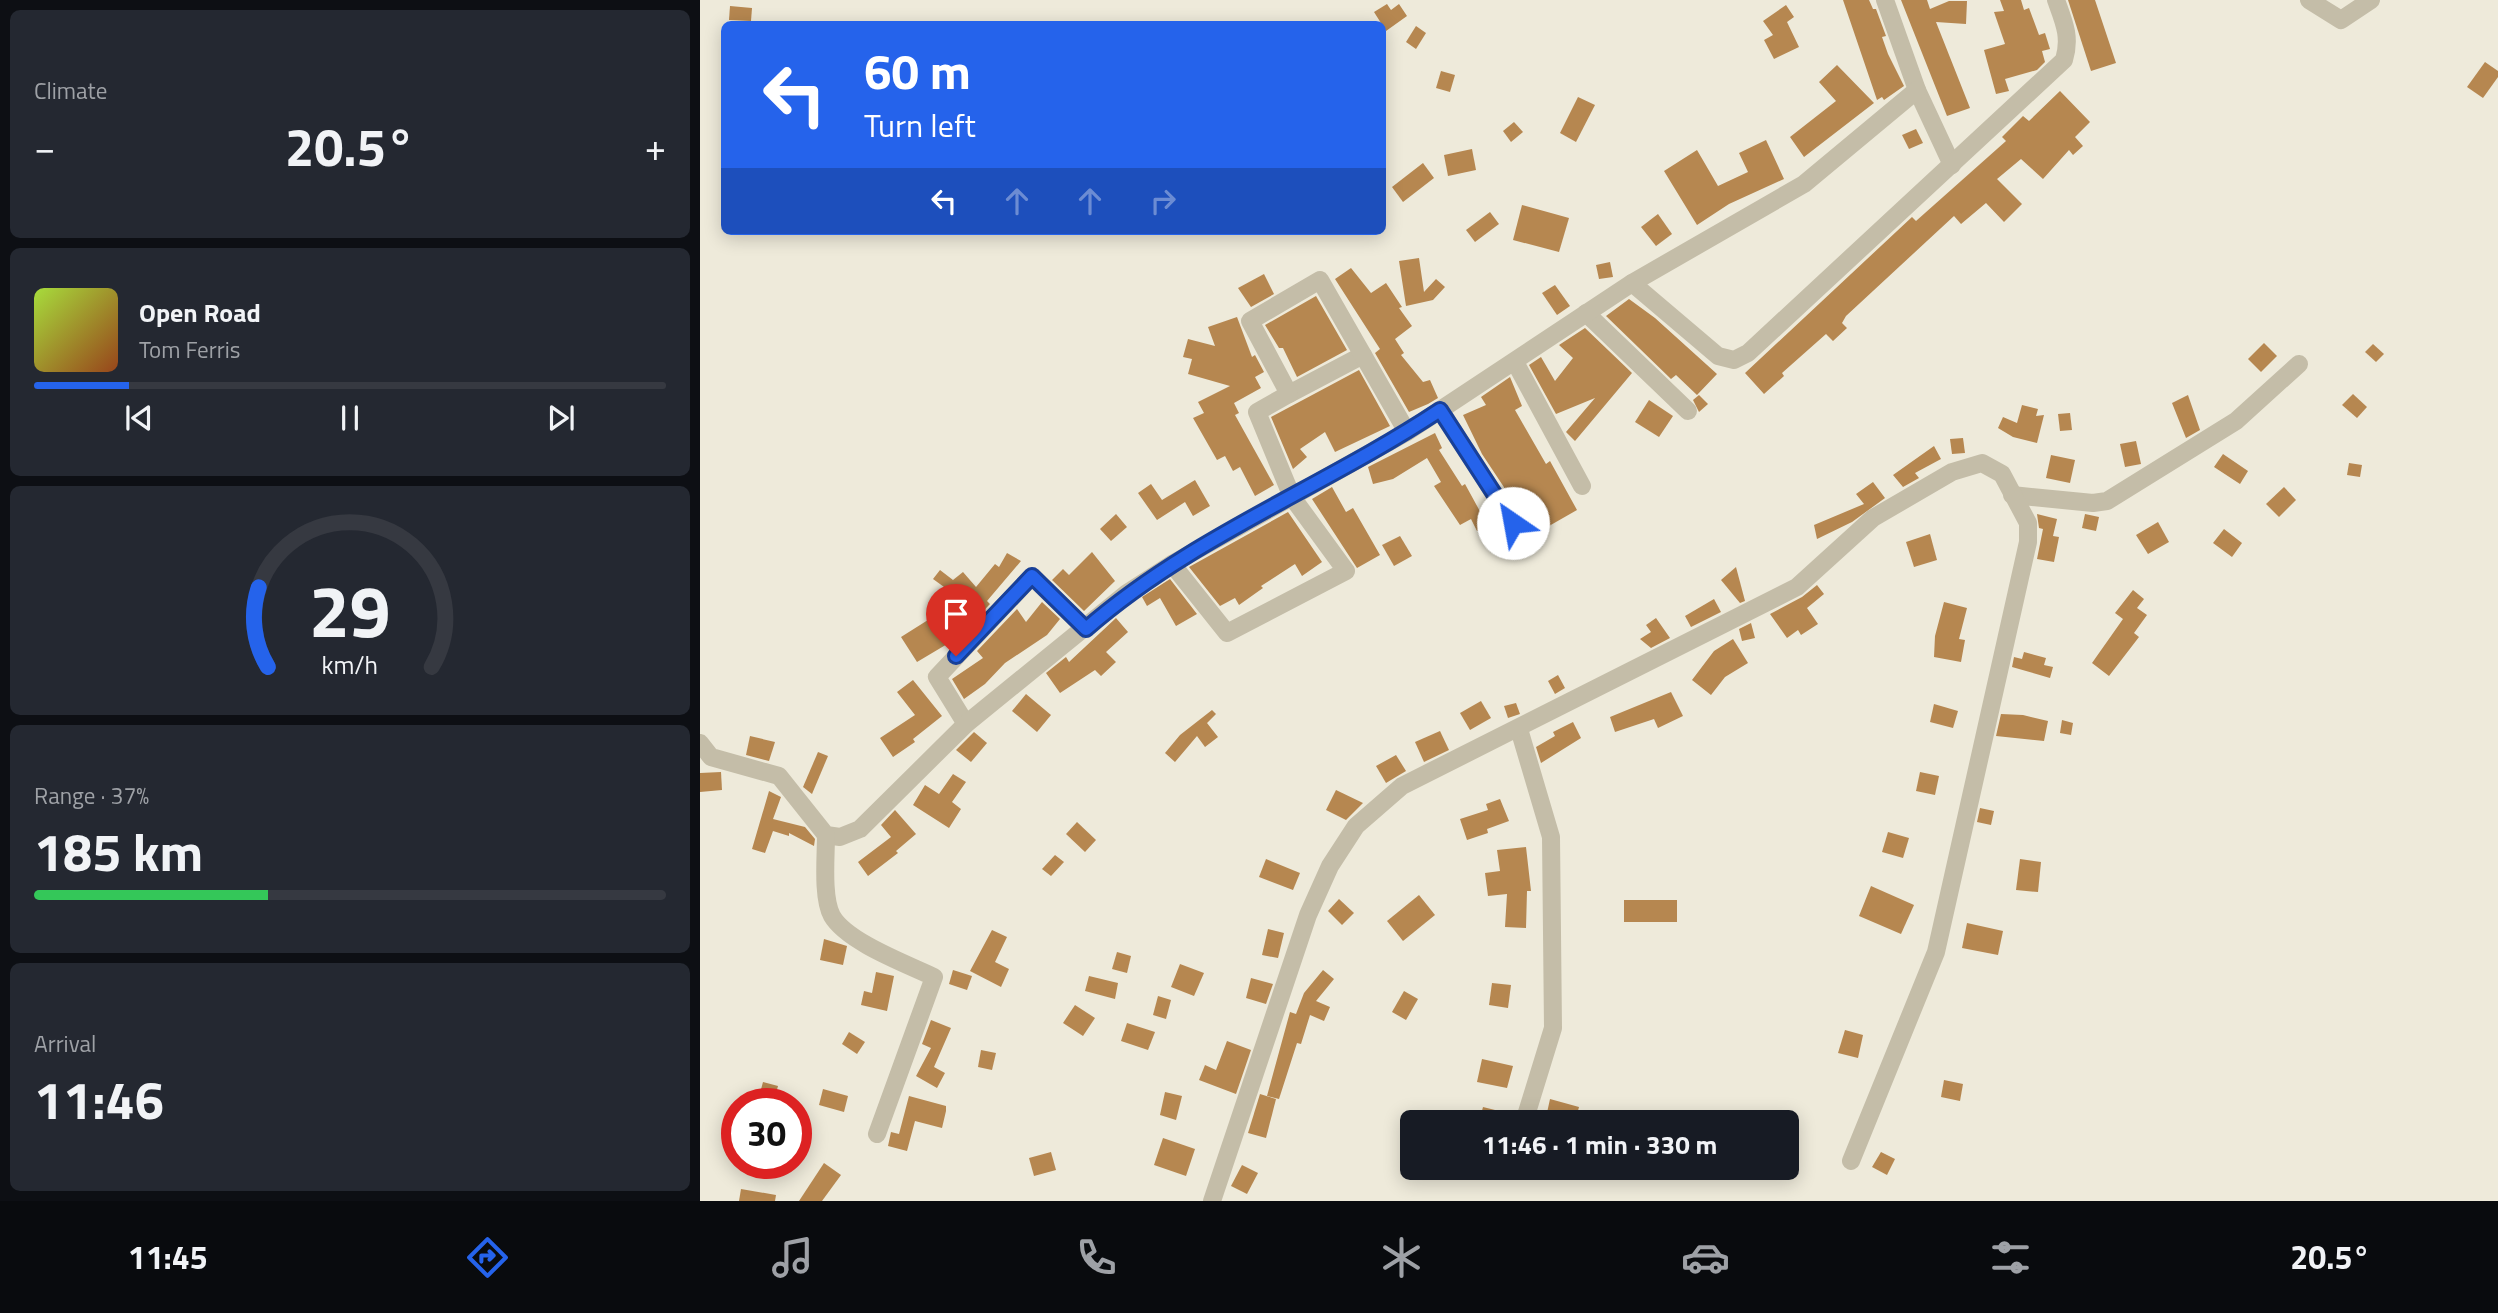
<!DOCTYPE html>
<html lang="en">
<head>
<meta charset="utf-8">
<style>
	body { margin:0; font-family:"Titillium Web",sans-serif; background:#242831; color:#f1f3f6; height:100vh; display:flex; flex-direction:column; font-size:26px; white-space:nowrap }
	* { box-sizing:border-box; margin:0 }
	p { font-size:23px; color:#9ea1a6 }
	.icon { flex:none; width:38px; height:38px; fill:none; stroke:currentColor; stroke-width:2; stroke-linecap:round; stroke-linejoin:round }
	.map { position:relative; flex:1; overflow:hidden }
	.panel { display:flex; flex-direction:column; gap:10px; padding:10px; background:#0d0f14; width:700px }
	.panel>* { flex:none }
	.banner { position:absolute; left:21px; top:21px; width:665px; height:214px; border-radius:10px; box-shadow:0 4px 18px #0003; background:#2563eb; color:#fff; overflow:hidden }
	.speed { position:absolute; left:21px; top:1088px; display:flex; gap:14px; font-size:35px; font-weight:700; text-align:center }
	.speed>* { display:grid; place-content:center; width:91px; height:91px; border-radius:50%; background:#171b24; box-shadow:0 4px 18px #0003; line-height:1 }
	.speed .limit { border:10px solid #d22; background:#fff; color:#111 }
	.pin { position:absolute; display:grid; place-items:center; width:60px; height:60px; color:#fff; margin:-72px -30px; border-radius:50% 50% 50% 0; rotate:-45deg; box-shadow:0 0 7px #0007 }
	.pin .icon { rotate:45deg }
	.me { position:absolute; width:77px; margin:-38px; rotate:327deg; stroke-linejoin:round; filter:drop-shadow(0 0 5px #0008) }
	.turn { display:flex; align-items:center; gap:24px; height:147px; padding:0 28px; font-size:32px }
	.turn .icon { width:91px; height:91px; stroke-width:2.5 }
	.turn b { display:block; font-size:49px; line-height:60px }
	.lanes { display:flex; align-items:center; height:66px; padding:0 28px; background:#0003; justify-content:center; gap:35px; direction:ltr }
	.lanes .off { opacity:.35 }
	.big { font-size:52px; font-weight:700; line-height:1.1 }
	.panel .card { flex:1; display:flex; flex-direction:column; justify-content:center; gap:10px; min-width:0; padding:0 24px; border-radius:10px; background:#242831 }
	.panel .dial { align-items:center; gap:0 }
	.dial svg { height:182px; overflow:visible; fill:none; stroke:#363941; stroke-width:7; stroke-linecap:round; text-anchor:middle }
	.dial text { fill:#f1f3f6; stroke:none }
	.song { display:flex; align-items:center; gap:21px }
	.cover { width:84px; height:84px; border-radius:10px; background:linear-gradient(135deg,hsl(80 70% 55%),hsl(20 70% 35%)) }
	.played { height:7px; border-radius:4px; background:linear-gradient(90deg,#2563eb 15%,#363941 15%) }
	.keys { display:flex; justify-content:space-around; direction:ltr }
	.heat { display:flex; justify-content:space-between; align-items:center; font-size:38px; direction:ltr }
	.charge { height:10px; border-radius:5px; background:linear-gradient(90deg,#34c759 37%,#363941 0) }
	.trip { position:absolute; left:700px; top:1110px; width:399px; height:70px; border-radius:10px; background:#171b24; box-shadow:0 4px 18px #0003; font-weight:700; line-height:70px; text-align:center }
	.tabs { display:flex; height:112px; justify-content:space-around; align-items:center; background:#090b0e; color:#9ea1a6 }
	.tabs .icon { width:49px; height:49px }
	.tabs .selected { color:#2563eb }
	.tabs b { font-size:32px; color:#f1f3f6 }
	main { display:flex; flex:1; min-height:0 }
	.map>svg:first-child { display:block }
	.building { fill:#b68750 }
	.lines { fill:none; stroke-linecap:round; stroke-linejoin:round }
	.street { stroke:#c4bda8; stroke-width:18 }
	.route-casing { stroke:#184099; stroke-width:18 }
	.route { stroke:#2563eb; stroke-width:12 }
</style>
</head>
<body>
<main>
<section class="panel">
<div class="card"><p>Climate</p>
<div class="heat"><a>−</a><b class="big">20.5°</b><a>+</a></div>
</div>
<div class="card">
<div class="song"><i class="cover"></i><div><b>Open Road</b><p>Tom Ferris</p></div></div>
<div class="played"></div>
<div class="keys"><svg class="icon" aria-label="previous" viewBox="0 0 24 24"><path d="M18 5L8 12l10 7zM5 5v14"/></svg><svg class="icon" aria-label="pause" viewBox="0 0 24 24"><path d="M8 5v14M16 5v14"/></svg><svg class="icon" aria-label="next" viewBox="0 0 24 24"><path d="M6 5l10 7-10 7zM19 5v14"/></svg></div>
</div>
<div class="card dial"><svg viewBox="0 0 100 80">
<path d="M14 69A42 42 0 1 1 86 69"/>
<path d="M14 69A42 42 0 0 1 10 34" stroke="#2563eb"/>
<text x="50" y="56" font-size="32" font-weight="700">29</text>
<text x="50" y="72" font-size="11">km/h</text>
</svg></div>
<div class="card"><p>Range · 37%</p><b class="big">185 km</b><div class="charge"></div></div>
<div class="card"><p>Arrival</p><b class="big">11:46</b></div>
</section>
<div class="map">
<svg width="1798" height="1201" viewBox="0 0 1798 1201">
	<rect width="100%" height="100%" fill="#eeeada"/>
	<!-- building -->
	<g class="building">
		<polygon points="1143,0 1169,0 1173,9 1176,9 1186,36 1182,37 1188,54 1204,86 1184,100 1182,97 1177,100"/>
		<polygon points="1201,0 1227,0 1230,9 1249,1 1267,1 1266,24 1236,22 1270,108 1247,116"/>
		<polygon points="1300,0 1321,0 1324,10 1329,8 1339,35 1345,33 1350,49 1342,51 1345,62 1337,70 1305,79 1309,91 1296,94 1284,50 1305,44 1294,12 1304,11"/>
		<polygon points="1368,0 1395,0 1416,63 1391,71"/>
		<polygon points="687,4 691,10 699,4 707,16 686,31 674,12"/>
		<polygon points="1086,5 1094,17 1087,22 1099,47 1074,59 1064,40 1073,35 1063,21"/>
		<polygon points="30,6 52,8 51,21 29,20"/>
		<polygon points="716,26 726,33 716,49 706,42"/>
		<polygon points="1785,62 1798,71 1798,77 1783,98 1767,87"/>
		<polygon points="1137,65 1174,103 1104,157 1090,137 1136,101 1119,82"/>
		<polygon points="741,71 755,75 750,92 736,88"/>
		<polygon points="1360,91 1390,122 1375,137 1383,146 1373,155 1369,150 1343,179 1321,159 1297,179 1322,204 1304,222 1286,203 1261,224 1254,216 1146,316 1142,323 1147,328 1133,341 1126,334 1082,373 1084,376 1064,394 1045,373 1212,217 1216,221 1306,141 1302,137 1323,116 1329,121"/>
		<polygon points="878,97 895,105 876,142 860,133"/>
		<polygon points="814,122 823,132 811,142 803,131"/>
		<polygon points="1216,129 1223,143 1209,149 1202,135"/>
		<polygon points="1066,140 1084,179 1029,204 997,225 964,171 997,150 1018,186 1048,172 1039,153"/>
		<polygon points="772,149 776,170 748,176 744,155"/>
		<polygon points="723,163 734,178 703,202 692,187"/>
		<polygon points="822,205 869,218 859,252 813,240"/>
		<polygon points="790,212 799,224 775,242 766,230"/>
		<polygon points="958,214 972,234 956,246 941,227"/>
		<polygon points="719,258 724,292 736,279 745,287 733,300 706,306 699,261"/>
		<polygon points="910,262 913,277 899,279 896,265"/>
		<polygon points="651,268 671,293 686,283 702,307 699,308 712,326 695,339 704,353 701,355 723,382 730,380 738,398 728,404 709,412 675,353 680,349 635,279"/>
		<polygon points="564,274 574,294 551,307 538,288"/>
		<polygon points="855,285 870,306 857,315 842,293"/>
		<polygon points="616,296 647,350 597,377 583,348 579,348 565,325"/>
		<polygon points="929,299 955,318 1017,374 997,395 976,375 971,379 906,316"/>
		<polygon points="537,317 552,357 555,355 564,372 555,377 561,388 534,403 539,413 535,415 574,485 555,496 540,467 533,471 525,456 517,460 493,418 504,413 498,402 530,386 488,374 492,359 483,357 488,339 515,346 508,327"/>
		<polygon points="885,328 932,373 875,441 866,432 895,398 856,414 829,365 841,357 855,381 873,358 859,345"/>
		<polygon points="1564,343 1577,356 1561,372 1548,359"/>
		<polygon points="1673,344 1684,354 1676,362 1665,352"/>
		<polygon points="659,370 690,426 635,452 625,432 600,449 607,457 593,469 571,417"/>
		<polygon points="810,377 822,406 815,410 846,464 850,461 877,510 835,534 782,454 763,415 786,405 781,397"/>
		<polygon points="1653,394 1667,407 1657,418 1642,405"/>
		<polygon points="999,395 1008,404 999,412 993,400"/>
		<polygon points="1488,395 1500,430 1486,438 1472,403"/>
		<polygon points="949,400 973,416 959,437 935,422"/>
		<polygon points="1322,405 1338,409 1336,416 1344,415 1337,443 1313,437 1298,428 1303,417 1317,423"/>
		<polygon points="1370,413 1372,430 1360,431 1358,414"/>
		<polygon points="735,433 742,448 739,450 762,486 765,484 788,526 777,531 771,519 760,525 734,486 741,482 727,458 693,479 673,484 668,467"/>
		<polygon points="1263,438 1265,453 1252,454 1250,439"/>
		<polygon points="1436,441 1441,464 1425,467 1420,444"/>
		<polygon points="1234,446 1241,459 1215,473 1219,478 1203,487 1193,475"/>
		<polygon points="1523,454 1548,471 1540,484 1514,467"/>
		<polygon points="1351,455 1375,460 1370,483 1346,478"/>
		<polygon points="1649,463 1662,465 1660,477 1647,475"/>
		<polygon points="495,480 510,506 493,516 485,502 457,520 438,493 451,484 462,500"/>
		<polygon points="1173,482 1185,498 1152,522 1117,539 1114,525 1164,504 1156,494"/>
		<polygon points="632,487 646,512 653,508 680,555 657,568 612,499"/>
		<polygon points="1584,487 1596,500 1579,517 1566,504"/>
		<polygon points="588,512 622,562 602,576 595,564 561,586 563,588 539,605 535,598 520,606 489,567"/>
		<polygon points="416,514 427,527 411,541 400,529"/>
		<polygon points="1337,514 1357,519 1353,536 1359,537 1354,562 1337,559 1343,529 1339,528"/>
		<polygon points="1385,514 1399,517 1396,531 1382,528"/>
		<polygon points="1458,522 1469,542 1448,554 1436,535"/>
		<polygon points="1524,529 1542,543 1532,557 1513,543"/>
		<polygon points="1230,534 1237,560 1214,567 1206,542"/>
		<polygon points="700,536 712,556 694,566 682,545"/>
		<polygon points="392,552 415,581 384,611 352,580 363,569 369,575"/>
		<polygon points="307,553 321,561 287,601 290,604 259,637 217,662 201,637 247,608 241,601 251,592 233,579 240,570 253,580 263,572 276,587 295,564 299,567"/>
		<polygon points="1036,567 1045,601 1040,603 1021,580"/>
		<polygon points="470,579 497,614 476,626 460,598 447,606 442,597"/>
		<polygon points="1117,585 1124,594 1107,608 1118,624 1101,635 1098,630 1087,638 1070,614 1102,597"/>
		<polygon points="1433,590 1444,599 1437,608 1447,615 1434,633 1439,637 1409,676 1392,663 1423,619 1415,613"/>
		<polygon points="1014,599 1021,612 991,627 985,616"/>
		<polygon points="342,602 360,619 347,635 305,663 285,684 264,699 252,679 283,658 277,651 317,609 326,622"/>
		<polygon points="1244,602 1267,608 1259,639 1265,640 1261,662 1234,657 1235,636"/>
		<polygon points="416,618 428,632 406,652 416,662 401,676 395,670 360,693 346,673 366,657 369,662"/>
		<polygon points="956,618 970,638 951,648 940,639 951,632 946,625"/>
		<polygon points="1051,623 1055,638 1042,641 1039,629"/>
		<polygon points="1033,639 1048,663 1025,677 1011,695 992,680 1014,651"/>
		<polygon points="1324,652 1346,658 1344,665 1353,667 1350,678 1312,667 1314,657 1322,659"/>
		<polygon points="858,675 865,688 855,694 848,681"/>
		<polygon points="213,680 242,716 213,739 215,742 193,757 180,738 215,715 197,692"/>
		<polygon points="971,692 983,716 958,728 954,719 915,732 910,717"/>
		<polygon points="326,694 351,715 337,732 312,711"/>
		<polygon points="781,701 791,718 770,730 760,713"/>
		<polygon points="816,703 820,714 808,718 804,706"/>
		<polygon points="1234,704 1258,711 1253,728 1230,722"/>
		<polygon points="512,710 516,714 507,723 518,737 505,747 497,736 475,762 465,753 480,735"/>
		<polygon points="1301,714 1323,715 1348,721 1344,741 1296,736"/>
		<polygon points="1362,720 1373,723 1371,735 1360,733"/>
		<polygon points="873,722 881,738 841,763 836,747 855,736 853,732"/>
		<polygon points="740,731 749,750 724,762 715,742"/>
		<polygon points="274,732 287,743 271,762 256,750"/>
		<polygon points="50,736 75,742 69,761 46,755"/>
		<polygon points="118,752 128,756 112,794 103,787"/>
		<polygon points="696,755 706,771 686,783 676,766"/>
		<polygon points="21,772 22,790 0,792 0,773"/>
		<polygon points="1220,772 1239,776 1235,795 1216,791"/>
		<polygon points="253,774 266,782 252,802 261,809 249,828 213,805 225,785 239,794"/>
		<polygon points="636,790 663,803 646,820 626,810"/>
		<polygon points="69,791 81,797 73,819 105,827 115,839 114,846 89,833 89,836 73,831 65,853 52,849"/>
		<polygon points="800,799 809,821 787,829 788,833 767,840 760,819 788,810 786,804"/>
		<polygon points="1280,808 1294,811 1291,825 1277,822"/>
		<polygon points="195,810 216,834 196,851 198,853 168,876 158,862 191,837 181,825"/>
		<polygon points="377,822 396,840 385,852 366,834"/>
		<polygon points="1188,832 1209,838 1203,858 1182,852"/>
		<polygon points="826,847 831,891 827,891 826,928 805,927 807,894 788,896 785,873 800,871 797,850"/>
		<polygon points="355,855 364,862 351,876 342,869"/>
		<polygon points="566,859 600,873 593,890 559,877"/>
		<polygon points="1320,859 1341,862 1338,892 1316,890"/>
		<polygon points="1171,886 1214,905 1201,934 1159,916"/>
		<polygon points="719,895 735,915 703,941 687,921"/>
		<polygon points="639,899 654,913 642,925 628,911"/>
		<rect x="924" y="900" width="53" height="22"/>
		<polygon points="1267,923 1303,931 1298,955 1262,948"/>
		<polygon points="568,929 584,933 578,958 562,955"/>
		<polygon points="292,930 307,937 295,962 309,969 301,987 270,971"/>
		<polygon points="124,939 147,946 143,965 120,960"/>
		<polygon points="417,952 431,956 427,973 412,969"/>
		<polygon points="480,964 504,973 494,996 471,987"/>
		<polygon points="253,970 272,976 267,990 249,984"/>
		<polygon points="623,970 634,979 616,1001 630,1007 624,1021 610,1015 601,1044 597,1043 579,1099 567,1096 590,1012 596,1014 604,993"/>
		<polygon points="176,972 194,976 187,1011 161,1005 164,991 172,993"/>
		<polygon points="389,976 418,983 415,999 385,991"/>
		<polygon points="551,978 573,984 566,1004 546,998"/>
		<polygon points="792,983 811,985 808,1008 789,1005"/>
		<polygon points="704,991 718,999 706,1020 692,1012"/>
		<polygon points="458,996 471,1000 466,1019 453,1015"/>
		<polygon points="375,1005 395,1018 383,1036 363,1023"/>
		<polygon points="231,1020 251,1028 234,1067 245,1073 237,1088 216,1076 231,1048 222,1044"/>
		<polygon points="427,1023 455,1032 448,1050 421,1041"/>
		<polygon points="1145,1030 1163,1035 1158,1058 1138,1053"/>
		<polygon points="149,1032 165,1042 157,1054 142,1044"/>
		<polygon points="527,1041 551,1050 536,1094 499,1080 505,1065 516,1070"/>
		<polygon points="281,1050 296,1053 292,1070 278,1067"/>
		<polygon points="782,1059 813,1066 807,1088 777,1082"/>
		<polygon points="1244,1080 1263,1084 1260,1101 1241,1097"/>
		<polygon points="63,1082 78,1086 73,1104 57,1104"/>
		<polygon points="123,1089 148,1096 144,1112 119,1105"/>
		<polygon points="465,1092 482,1096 476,1120 460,1115"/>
		<polygon points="560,1094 576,1099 566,1138 548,1133"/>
		<polygon points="209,1096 246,1106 246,1111 242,1128 215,1121 207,1151 188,1146 191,1132 199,1134"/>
		<polygon points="850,1099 879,1107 875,1122 845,1122"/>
		<polygon points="783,1107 803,1112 800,1122 779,1122"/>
		<polygon points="463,1138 495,1149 486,1176 454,1165"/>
		<polygon points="351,1152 356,1170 334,1176 329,1158"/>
		<polygon points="1181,1152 1195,1159 1187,1175 1172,1167"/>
		<polygon points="124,1163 141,1175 122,1201 99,1201"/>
		<polygon points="542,1165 558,1173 547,1194 531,1186"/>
		<polygon points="41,1189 76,1195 75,1201 39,1201"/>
	</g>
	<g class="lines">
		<!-- street -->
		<g class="street">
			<polyline points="1185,0 1217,90 1252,165"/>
			<polyline points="1609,0 1641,20 1671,0"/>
			<path d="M932,283L1018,356L1034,360L1048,353L1364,60C1371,37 1364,22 1356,0"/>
			<polyline points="886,313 988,411"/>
			<polyline points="815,362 882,486"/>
			<polyline points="589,394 663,355"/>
			<polyline points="740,410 813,523"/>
			<polyline points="1312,495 1393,503 1407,501 1536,421 1599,364"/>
			<polyline points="472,564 527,633 646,571 592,497 557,412 589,394 550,321 620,280 707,432"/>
			<polyline points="266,724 237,677 332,576 386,629"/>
			<polyline points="819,729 851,837 853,1028 824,1122"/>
			<polyline points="0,743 11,757 79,776 126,835 140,837 160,829 266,724 427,593 472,564 707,432 932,283 1104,184 1217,90"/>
			<path d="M126,835C126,856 122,898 132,916C147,942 207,964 234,977L177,1134"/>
			<polyline points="512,1201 608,915 630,866 656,826 702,786 1097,587 1173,518 1252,472 1282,463 1302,474 1328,523 1328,542 1236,952 1151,1161"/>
		</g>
	</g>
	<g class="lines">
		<defs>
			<path id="route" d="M256,656L332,576L386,629C491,537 624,487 740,410L813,523"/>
		</defs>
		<!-- route casing -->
		<use href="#route" class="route-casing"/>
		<!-- route -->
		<use href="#route" class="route"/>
	</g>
</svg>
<div class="speed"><div class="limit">30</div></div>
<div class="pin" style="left:256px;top:656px;background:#d93025"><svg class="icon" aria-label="arrive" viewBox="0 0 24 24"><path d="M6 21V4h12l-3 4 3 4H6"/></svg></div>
<svg class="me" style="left:813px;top:523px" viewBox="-20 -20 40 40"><circle r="19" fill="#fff"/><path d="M0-13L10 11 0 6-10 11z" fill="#2563eb"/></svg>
<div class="trip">11:46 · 1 min · 330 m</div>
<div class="banner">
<div class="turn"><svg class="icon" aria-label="left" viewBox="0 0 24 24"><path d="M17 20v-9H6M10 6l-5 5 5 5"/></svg><div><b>60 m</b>Turn left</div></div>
<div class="lanes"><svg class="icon" aria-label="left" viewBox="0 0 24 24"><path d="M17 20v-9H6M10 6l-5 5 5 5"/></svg><svg class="icon off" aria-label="ahead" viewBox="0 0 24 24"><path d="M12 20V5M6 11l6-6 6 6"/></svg><svg class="icon off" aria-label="ahead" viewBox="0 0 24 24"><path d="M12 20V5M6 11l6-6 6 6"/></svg><svg class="icon off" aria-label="right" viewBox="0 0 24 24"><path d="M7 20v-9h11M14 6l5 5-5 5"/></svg></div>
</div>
</div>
</main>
<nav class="tabs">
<b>11:45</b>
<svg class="icon selected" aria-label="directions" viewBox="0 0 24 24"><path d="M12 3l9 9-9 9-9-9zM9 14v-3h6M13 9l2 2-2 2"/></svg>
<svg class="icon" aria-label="music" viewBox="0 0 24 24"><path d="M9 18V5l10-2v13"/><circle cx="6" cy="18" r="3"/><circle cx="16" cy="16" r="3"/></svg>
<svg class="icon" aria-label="phone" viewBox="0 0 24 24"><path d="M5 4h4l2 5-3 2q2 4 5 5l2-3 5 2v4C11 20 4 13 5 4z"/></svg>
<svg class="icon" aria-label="climate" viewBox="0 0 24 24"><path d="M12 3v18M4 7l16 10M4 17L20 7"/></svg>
<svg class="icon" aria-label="car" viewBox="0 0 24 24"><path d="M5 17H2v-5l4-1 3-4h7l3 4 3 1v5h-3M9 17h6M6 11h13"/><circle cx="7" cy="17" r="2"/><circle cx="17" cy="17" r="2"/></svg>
<svg class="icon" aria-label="filters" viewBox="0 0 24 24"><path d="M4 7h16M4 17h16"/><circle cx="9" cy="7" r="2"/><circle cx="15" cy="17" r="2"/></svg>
<b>20.5°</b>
</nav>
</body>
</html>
